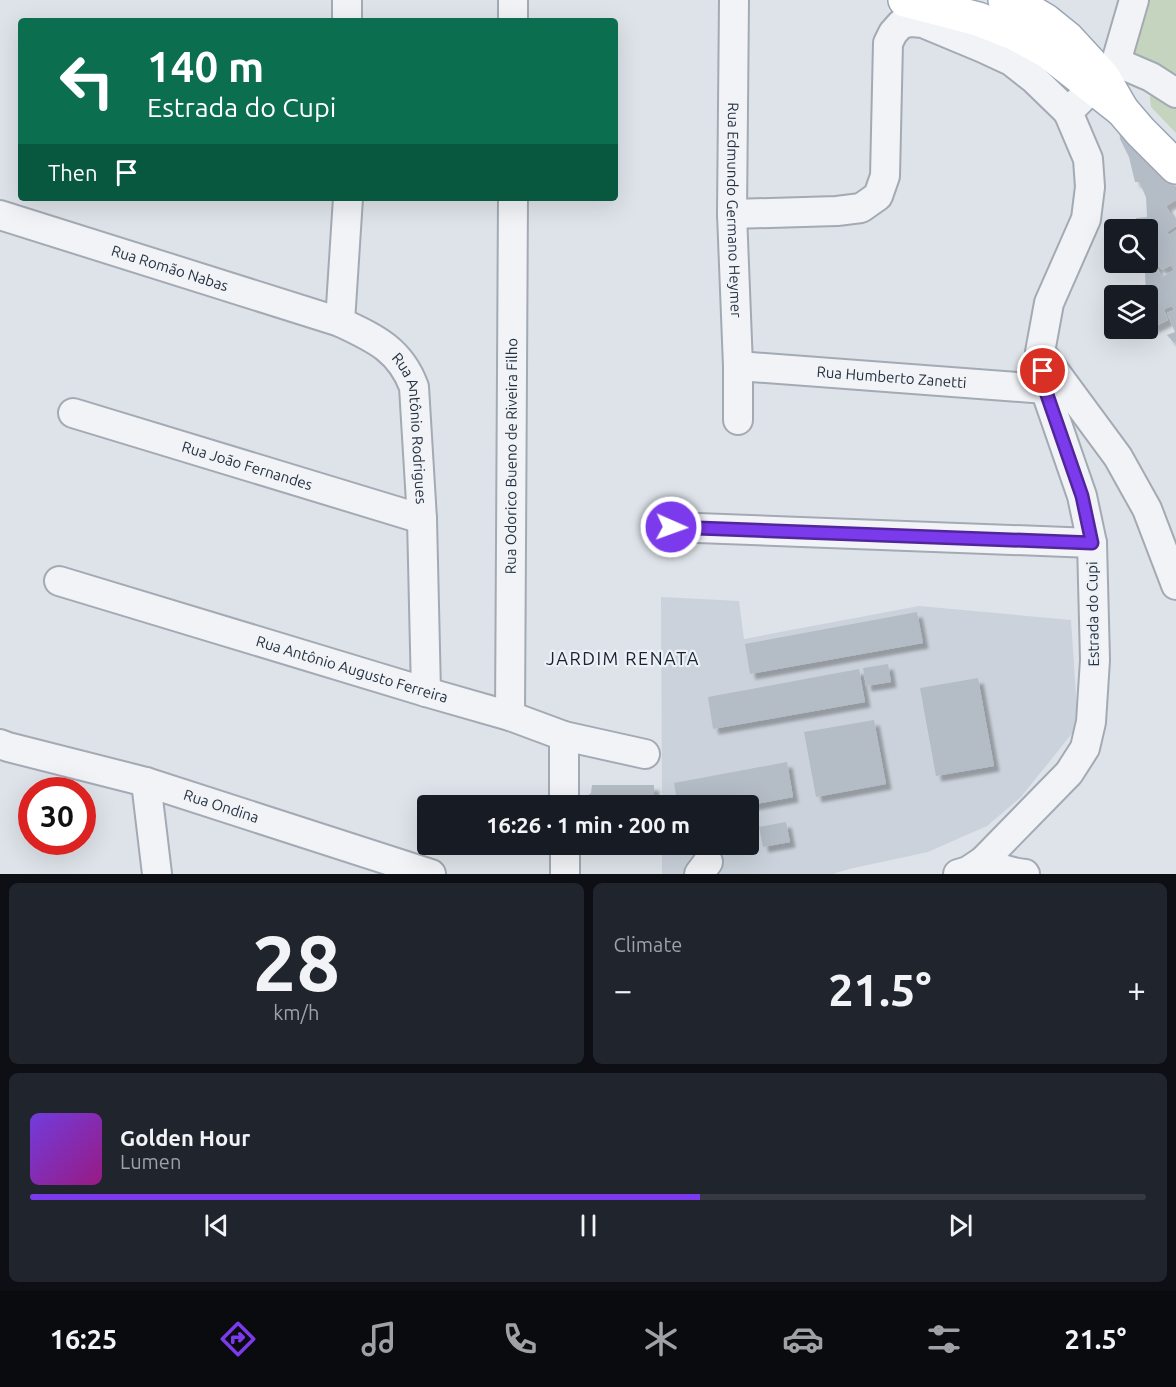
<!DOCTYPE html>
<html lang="en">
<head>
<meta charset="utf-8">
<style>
	body { margin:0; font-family:Ubuntu,sans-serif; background:#20242c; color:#f1f3f6; height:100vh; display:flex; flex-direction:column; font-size:22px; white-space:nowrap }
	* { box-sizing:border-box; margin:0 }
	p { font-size:20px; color:#9ea1a6 }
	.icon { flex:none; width:33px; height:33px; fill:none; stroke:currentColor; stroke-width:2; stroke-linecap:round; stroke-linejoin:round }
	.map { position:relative; height:874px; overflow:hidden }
	.details { display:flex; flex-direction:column; gap:9px; padding:9px; background:#0d0f14; flex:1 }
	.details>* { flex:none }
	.hud { position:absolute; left:18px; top:18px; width:600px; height:183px; border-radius:6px; box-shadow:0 6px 24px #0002; background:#0b6e4f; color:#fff; overflow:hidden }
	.fabs { position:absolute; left:1104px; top:219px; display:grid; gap:12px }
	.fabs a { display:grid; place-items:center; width:54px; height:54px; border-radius:6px; background:#171b24; box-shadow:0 6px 24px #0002; font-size:30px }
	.speed { position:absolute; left:18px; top:777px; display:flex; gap:12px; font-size:30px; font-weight:700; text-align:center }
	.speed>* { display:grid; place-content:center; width:78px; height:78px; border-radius:50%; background:#171b24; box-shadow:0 6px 24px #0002; line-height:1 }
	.speed .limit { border:9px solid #d22; background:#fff; color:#111 }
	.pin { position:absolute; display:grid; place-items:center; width:51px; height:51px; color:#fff; margin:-26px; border:3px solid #fff; border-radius:50%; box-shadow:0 2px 6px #0007 }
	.me { position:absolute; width:66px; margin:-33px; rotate:92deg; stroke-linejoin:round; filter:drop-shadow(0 0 4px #0008) }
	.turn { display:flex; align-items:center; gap:21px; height:126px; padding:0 30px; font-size:27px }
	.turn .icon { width:78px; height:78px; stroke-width:2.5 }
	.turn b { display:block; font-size:42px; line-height:51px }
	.then { display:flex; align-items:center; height:57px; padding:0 30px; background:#0003; gap:12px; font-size:22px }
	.big { font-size:45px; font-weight:600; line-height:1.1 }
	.details .widget { flex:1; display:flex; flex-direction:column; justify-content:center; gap:9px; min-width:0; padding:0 21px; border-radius:9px; background:#20242c }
	.details .dial { align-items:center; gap:0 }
	.dial b { font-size:78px; line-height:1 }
	.song { display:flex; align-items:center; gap:18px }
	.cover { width:72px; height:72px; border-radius:9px; background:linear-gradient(135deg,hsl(260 70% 55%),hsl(310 70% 35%)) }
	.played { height:6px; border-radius:3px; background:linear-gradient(90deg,#7c3aed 60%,#363941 60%) }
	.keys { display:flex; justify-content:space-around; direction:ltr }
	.heat { display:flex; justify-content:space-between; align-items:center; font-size:33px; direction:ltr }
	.details .tiles { flex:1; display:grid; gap:9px; grid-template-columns:1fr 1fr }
	.widget:last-child { grid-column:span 2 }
	.trip { position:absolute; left:417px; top:795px; width:342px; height:60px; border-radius:6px; background:#171b24; box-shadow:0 6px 24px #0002; font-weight:600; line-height:60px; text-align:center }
	.tabs { display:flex; height:96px; justify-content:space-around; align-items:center; background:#090b0e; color:#9ea1a6 }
	.tabs .icon { width:42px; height:42px }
	.tabs .current { color:#7c3aed }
	.tabs b { font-size:27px; color:#f1f3f6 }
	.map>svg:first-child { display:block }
	.built { fill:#cbd2db }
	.green { fill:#c4d4be }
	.building { fill:#b4bcc6; fill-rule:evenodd; filter:url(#shadow) }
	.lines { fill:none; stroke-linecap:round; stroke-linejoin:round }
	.minor-casing { stroke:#a3aab3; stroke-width:32 }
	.major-casing { stroke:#9ca7b6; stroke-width:36 }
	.minor { stroke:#f1f3f7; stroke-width:28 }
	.major { stroke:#fff; stroke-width:33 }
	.route-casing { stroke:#51269a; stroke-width:15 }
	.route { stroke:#7c3aed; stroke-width:10 }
	.labels { text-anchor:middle; stroke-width:4.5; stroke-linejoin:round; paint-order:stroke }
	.street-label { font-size:15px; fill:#253141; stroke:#edf1f6 }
	.quarter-label { font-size:18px; letter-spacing:1.5px; fill:#182232; stroke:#edf1f6 }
</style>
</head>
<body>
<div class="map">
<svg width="1176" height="874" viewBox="0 0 1176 874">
	<defs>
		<filter id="shadow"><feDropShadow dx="5.5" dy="5.5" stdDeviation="1.5" flood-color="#0004"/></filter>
	</defs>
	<rect width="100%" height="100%" fill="#dee3e9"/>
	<!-- built -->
	<polygon class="built" points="661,597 739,601 744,639 919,606 1071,620 1078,726 1021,797 987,826 928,852 849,869 833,874 662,874 662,845 748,844 748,806 662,805"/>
	<!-- green -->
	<polygon class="green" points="1139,0 1176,0 1176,133 1151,107 1150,99 1150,91 1124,56"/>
	<!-- building -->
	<g class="building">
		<path d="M1119,125L1171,182L1176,192V200L1166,206L1176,223V226L1167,232L1169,235L1176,230V342L1174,343L1167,335L1175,332L1167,313L1174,310L1172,306L1164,309L1168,320L1152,328L1148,319V296H1146L1145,273L1153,269L1148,251V230H1146V228H1137L1136,218L1147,217L1146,197L1139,182H1135L1129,157L1120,139ZM1171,265L1174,270L1162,277L1156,267L1159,266L1162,270Z"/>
		<polygon points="917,612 923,643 750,674 745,644"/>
		<polygon points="888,664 891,682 866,686 863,668"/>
		<polygon points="859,669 865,702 713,729 708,697"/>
		<polygon points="978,678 994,766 936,776 920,688"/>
		<polygon points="874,720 886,784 816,797 804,732"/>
		<polygon points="787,762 793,797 746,806 678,806 674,783"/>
		<polygon points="592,785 654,785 654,806 585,806 583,799 591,793"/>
		<polygon points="786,822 790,842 763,847 759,827"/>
	</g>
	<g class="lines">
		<defs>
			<g id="minor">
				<polyline points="347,0 347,21"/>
				<polyline points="513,0 513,21"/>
				<path id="s1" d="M734,0L732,214L738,366V420"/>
				<polyline points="1116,62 1151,77 1176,93"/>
				<path id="s2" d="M348,198L340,322C374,338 400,349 414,387L422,519L426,692"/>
				<polyline points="732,214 837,211 861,208 878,196 885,176 888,43 893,33 901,24 911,22 923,23 983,48 1011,61 1034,79 1068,112"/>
				<path id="s3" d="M0,215L340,322"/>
				<polyline points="1042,354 1118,457 1147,509 1176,585"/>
				<path id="s4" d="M738,366L1045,389"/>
				<path id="s5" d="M73,413L422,519"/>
				<polyline points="671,527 1092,543"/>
				<path id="s6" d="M59,581L426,692L510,716L564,736L645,754"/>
				<path id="s7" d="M510,716L513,198"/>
				<polyline points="564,736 564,806"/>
				<path id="s8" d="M0,744L8,747L146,782L431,874"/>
				<polyline points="146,782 157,874"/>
				<path d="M983,861C997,868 1009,872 1025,874"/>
				<polyline points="565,874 565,844"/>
				<polyline points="699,874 708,862"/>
				<polyline points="958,874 968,871 983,861 1069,773 1085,748 1091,722 1095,660 1092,543 1082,496 1045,389 1040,352 1049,303 1086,219 1090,187 1088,159 1068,112 1103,77 1116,62 1134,0"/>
			</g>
			<g id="major">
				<polyline points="905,0 978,19 1014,33 1047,51 1122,110"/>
				<polyline points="1005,0 1021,6 1046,21 1067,38 1103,77 1122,110 1140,131 1176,167"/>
			</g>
		</defs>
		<!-- minor casing -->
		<use href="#minor" class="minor-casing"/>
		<!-- major casing -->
		<use href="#major" class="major-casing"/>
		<!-- minor -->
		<use href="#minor" class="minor"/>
		<!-- major -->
		<use href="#major" class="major"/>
	</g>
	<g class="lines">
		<defs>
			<polyline id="route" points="671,527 1092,543 1082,496 1045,389 1043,371"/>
		</defs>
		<!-- route casing -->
		<use href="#route" class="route-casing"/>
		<!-- route -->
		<use href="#route" class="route"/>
	</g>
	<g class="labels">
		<!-- street labels -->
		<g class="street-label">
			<text dy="5" stroke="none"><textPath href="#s1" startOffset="210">Rua Edmundo Germano Heymer</textPath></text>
			<text dy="5" stroke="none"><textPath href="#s3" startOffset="178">Rua Romão Nabas</textPath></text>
			<text dy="5" stroke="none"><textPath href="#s4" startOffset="154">Rua Humberto Zanetti</textPath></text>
			<text dy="5" stroke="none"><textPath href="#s2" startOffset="266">Rua Antônio Rodrigues</textPath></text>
			<text dy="5" stroke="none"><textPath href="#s7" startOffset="260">Rua Odorico Bueno de Riveira Filho</textPath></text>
			<text dy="5" stroke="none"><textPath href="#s5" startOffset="182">Rua João Fernandes</textPath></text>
			<text transform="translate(1093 614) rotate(-91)" y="5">Estrada do Cupi</text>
			<text dy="5" stroke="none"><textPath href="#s6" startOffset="306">Rua Antônio Augusto Ferreira</textPath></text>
			<text dy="5" stroke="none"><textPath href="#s8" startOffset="230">Rua Ondina</textPath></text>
		</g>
		<!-- quarter labels -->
		<g class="quarter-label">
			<text x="623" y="665">JARDIM RENATA</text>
		</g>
	</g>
</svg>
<div class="fabs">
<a><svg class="icon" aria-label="search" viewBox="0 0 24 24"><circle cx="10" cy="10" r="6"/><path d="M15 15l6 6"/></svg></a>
<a><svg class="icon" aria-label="layers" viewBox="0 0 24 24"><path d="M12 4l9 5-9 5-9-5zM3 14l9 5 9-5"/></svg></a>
</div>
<div class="speed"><div class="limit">30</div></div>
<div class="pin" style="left:1043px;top:371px;background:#d93025"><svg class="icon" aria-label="arrive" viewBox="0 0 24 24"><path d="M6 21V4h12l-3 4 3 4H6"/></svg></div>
<svg class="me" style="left:671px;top:527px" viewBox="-20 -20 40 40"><circle r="17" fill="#7c3aed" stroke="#fff" stroke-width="3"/><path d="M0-11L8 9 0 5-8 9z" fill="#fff"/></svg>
<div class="trip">16:26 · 1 min · 200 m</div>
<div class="hud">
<div class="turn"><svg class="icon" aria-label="left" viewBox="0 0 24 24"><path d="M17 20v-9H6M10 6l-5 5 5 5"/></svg><div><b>140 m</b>Estrada do Cupi</div></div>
<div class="then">Then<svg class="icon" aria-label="arrive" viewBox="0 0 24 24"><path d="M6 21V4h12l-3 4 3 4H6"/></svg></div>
</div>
</div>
<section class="details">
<div class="tiles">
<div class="widget dial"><b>28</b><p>km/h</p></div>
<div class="widget"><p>Climate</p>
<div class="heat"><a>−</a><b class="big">21.5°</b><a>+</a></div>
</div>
<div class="widget">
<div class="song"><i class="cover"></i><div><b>Golden Hour</b><p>Lumen</p></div></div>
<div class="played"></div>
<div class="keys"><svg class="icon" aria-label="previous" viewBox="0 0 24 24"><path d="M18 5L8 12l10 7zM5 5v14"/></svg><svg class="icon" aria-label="pause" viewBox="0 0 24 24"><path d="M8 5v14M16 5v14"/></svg><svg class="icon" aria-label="next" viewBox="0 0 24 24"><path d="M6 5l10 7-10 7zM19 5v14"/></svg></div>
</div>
</div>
</section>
<nav class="tabs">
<b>16:25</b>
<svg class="icon current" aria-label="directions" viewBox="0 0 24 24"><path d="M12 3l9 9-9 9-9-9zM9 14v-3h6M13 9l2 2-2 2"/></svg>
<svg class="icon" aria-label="music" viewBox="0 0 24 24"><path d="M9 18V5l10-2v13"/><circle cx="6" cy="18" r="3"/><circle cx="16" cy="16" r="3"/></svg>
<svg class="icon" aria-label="phone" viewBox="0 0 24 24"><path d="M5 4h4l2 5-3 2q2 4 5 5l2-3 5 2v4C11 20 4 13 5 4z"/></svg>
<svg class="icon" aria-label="climate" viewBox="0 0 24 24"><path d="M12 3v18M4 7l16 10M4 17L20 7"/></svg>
<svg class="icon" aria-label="car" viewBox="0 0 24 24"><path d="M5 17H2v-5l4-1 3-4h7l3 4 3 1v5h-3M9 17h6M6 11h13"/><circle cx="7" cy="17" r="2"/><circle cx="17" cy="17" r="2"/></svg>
<svg class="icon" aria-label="filters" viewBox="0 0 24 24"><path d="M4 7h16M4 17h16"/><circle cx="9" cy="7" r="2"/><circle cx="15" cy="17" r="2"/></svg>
<b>21.5°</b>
</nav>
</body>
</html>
